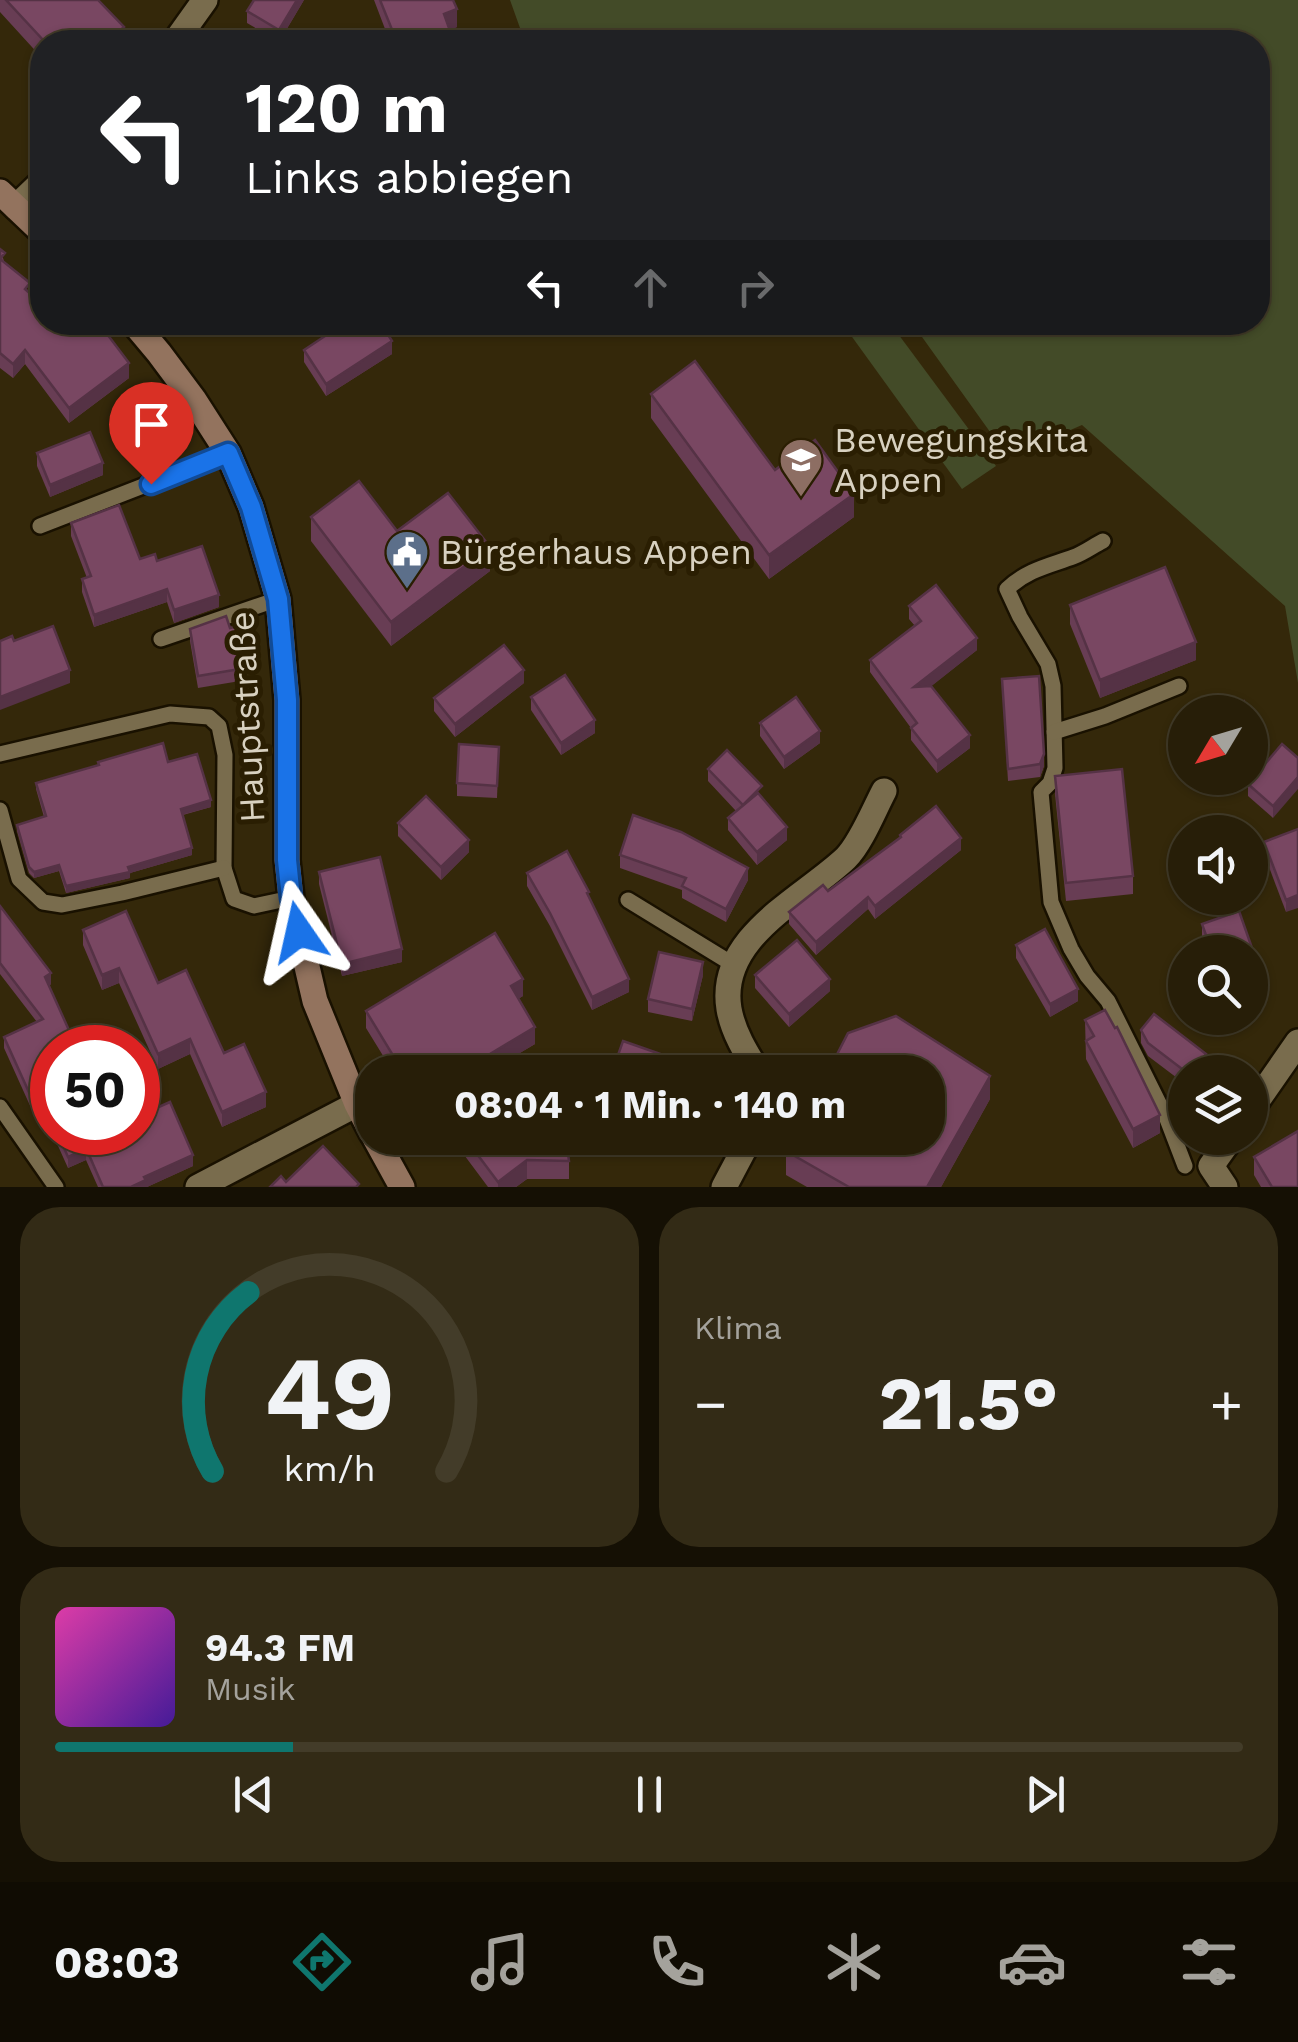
<!DOCTYPE html>
<html lang="de">
<head>
<meta charset="utf-8">
<style>
	body { margin:0; font-family:"Work Sans",sans-serif; background:#332b16; color:#f1f3f6; height:100vh; display:flex; flex-direction:column; font-size:38px; white-space:nowrap }
	* { box-sizing:border-box; margin:0 }
	p { font-size:32px; color:#a4a29c }
	.icon { flex:none; width:55px; height:55px; fill:none; stroke:currentColor; stroke-width:2; stroke-linecap:round; stroke-linejoin:round }
	.map { position:relative; height:1187px; overflow:hidden }
	.side { display:flex; flex-direction:column; gap:20px; padding:20px; background:#151004; flex:1 }
	.side>* { flex:none }
	.top-card { position:absolute; left:30px; top:30px; width:1240px; height:305px; border-radius:40px; box-shadow:0 2px 8px #0004,0 0 0 2px #433c29; background:#202124; color:#fff; overflow:hidden }
	.needle { width:65px; rotate:232deg }
	.buttons { position:absolute; left:1168px; top:695px; display:grid; gap:20px }
	.buttons a { display:grid; place-items:center; width:100px; height:100px; border-radius:50%; background:#271e08; box-shadow:0 2px 8px #0004,0 0 0 2px #433c29; font-size:50px }
	.speed { position:absolute; left:30px; top:1025px; display:flex; gap:20px; font-size:50px; font-weight:700; text-align:center }
	.speed>* { display:grid; place-content:center; width:130px; height:130px; border-radius:50%; background:#271e08; box-shadow:0 2px 8px #0004,0 0 0 2px #433c29; line-height:1 }
	.speed .limit { border:15px solid #d22; background:#fff; color:#111 }
	.pin { position:absolute; display:grid; place-items:center; width:85px; height:85px; color:#fff; margin:-102px -42px; border-radius:50% 50% 50% 0; rotate:-45deg; box-shadow:0 0 10px #0007 }
	.pin .icon { rotate:45deg }
	.me { position:absolute; width:110px; margin:-55px; rotate:349deg; stroke-linejoin:round; filter:drop-shadow(0 0 8px #0008) }
	.turn { display:flex; align-items:center; gap:35px; height:210px; padding:0 50px; font-size:45px }
	.turn .icon { width:130px; height:130px; stroke-width:2.5 }
	.turn b { display:block; font-size:70px; line-height:85px }
	.lanes { display:flex; align-items:center; height:95px; padding:0 50px; background:#0003; justify-content:center; gap:50px; direction:ltr }
	.lanes .off { opacity:.35 }
	.big { font-size:75px; font-weight:700; line-height:1.1 }
	.side .card { flex:1; display:flex; flex-direction:column; justify-content:center; gap:15px; min-width:0; padding:0 35px; border-radius:40px; background:#332b16 }
	.side .dial { align-items:center; gap:0 }
	.dial svg { height:260px; overflow:visible; fill:none; stroke:#433c29; stroke-width:7; stroke-linecap:round; text-anchor:middle }
	.dial text { fill:#f1f3f6; stroke:none }
	.song { display:flex; align-items:center; gap:30px }
	.cover { width:120px; height:120px; border-radius:15px; background:linear-gradient(135deg,hsl(320 70% 55%),hsl(260 70% 35%)) }
	.played { height:10px; border-radius:5px; background:linear-gradient(90deg,#0f766e 20%,#433c29 20%) }
	.keys { display:flex; justify-content:space-around; direction:ltr }
	.heat { display:flex; justify-content:space-between; align-items:center; font-size:55px; direction:ltr }
	.side .tiles { flex:1; display:grid; gap:20px; grid-template-columns:1fr 1fr }
	.card:last-child { grid-column:span 2 }
	.trip { position:absolute; left:355px; top:1055px; width:590px; height:100px; border-radius:40px; background:#271e08; box-shadow:0 2px 8px #0004,0 0 0 2px #433c29; font-weight:700; line-height:100px; text-align:center }
	.tab-bar { display:flex; height:160px; justify-content:space-around; align-items:center; background:#100c03; color:#a4a29c }
	.tab-bar .icon { width:70px; height:70px }
	.tab-bar .on { color:#0f766e }
	.tab-bar b { font-size:45px; color:#f1f3f6 }
	.map>svg:first-child { display:block }
	.green { fill:#434b28 }
	.lines { fill:none; stroke-linecap:round; stroke-linejoin:round }
	.lane-casing { stroke:#191100; stroke-width:20 }
	.street-casing { stroke:#191100; stroke-width:30 }
	.secondary-casing { stroke:#191100; stroke-width:30 }
	.lane { stroke:#796c4d; stroke-width:15 }
	.street { stroke:#796c4d; stroke-width:25 }
	.secondary { stroke:#93735e; stroke-width:25 }
	.wall { fill:#683d54 }
	.shaded-wall { fill:#553245 }
	.building { fill:#794762; stroke:#553245; stroke-width:2.5 }
	.route-casing { stroke:#114b97; stroke-width:25 }
	.route { stroke:#1a73e8; stroke-width:18 }
	.labels { text-anchor:middle; stroke-width:10; stroke-linejoin:round; paint-order:stroke }
	.poi-label { font-size:35px; fill:#d8d1c0; stroke:#2a1e02; text-anchor:start }
	.street-label { font-size:35px; fill:#d8d1c0; stroke:#2a1e02 }
</style>
</head>
<body>
<div class="map">
<svg width="1298" height="1187" viewBox="0 0 1298 1187">
	<rect width="100%" height="100%" fill="#34280a"/>
	<!-- green -->
	<g class="green">
		<polygon points="510,0 1298,0 1298,683 1285,606 1082,425 1008,457 912,323 1258,322 1258,42 525,42"/>
		<polygon points="842,323 890,323 996,466 962,489"/>
	</g>
	<g class="lines">
		<defs>
			<g id="lane">
				<polyline points="40,526 228,453"/>
				<path d="M1103,541C1093,546 1084,553 1073,557C1048,566 1027,570 1007,589L1020,617L1048,664L1053,686L1055,768L1050,783L1041,792L1051,902L1071,949L1087,976L1108,1001L1167,1119L1185,1166"/>
				<polyline points="161,639 278,599"/>
				<polyline points="1054,732 1105,716 1179,686"/>
				<polyline points="0,754 170,714 209,717 219,726 225,755 224,868 234,899 254,906 291,898"/>
				<polyline points="0,810 19,879 43,902 62,905 122,893 224,868"/>
				<polyline points="628,900 734,965"/>
				<polyline points="0,1107 56,1187"/>
			</g>
			<g id="street">
				<polyline points="175,42 205,0"/>
				<polyline points="16,207 42,182"/>
				<path d="M758,1072C746,1053 733,1032 729,1009C717,937 803,899 846,858C861,843 874,810 884,791"/>
				<polyline points="1250,1111 1298,1042"/>
				<polyline points="198,1187 357,1104"/>
				<polyline points="724,1187 750,1138"/>
				<polyline points="1225,1187 1211,1166 1231,1138"/>
			</g>
			<g id="secondary">
				<polyline points="0,192 42,232"/>
				<polyline points="133,322 159,353 194,400 228,453 251,507 278,599 287,700 287,860 291,898 315,1001 357,1104 372,1133"/>
				<polyline points="375,1138 402,1187"/>
			</g>
		</defs>
		<!-- lane casing -->
		<use href="#lane" class="lane-casing"/>
		<!-- street casing -->
		<use href="#street" class="street-casing"/>
		<!-- secondary casing -->
		<use href="#secondary" class="secondary-casing"/>
		<!-- lane -->
		<use href="#lane" class="lane"/>
		<!-- street -->
		<use href="#street" class="street"/>
		<!-- secondary -->
		<use href="#secondary" class="secondary"/>
	</g>
	<!-- wall -->
	<g class="wall">
		<polygon points="0,0 98,0 124,42 42,42 42,58 0,12"/>
		<polygon points="304,0 279,42 247,23 247,11"/>
		<polygon points="374,0 453,0 457,27 449,30 454,42 390,42"/>
		<polygon points="0,249 5,264 30,293 129,378 69,423 25,364 13,378 0,368"/>
		<polygon points="304,350 392,354 326,396 304,362"/>
		<polygon points="651,394 775,470 854,517 769,579 651,418"/>
		<polygon points="37,453 103,475 50,497 37,466"/>
		<polygon points="311,517 397,531 490,571 391,646 311,541"/>
		<polygon points="71,523 140,559 157,561 219,607 174,623 167,602 94,627 82,592 82,579 87,578 71,536"/>
		<polygon points="1070,605 1196,660 1100,698 1070,624"/>
		<polygon points="909,606 977,650 931,686 970,748 937,773 911,740 911,728 870,672 870,660 915,626 909,619"/>
		<polygon points="190,629 246,668 246,680 198,688 190,641"/>
		<polygon points="1002,679 1044,766 1040,777 1008,781"/>
		<polygon points="524,683 455,737 434,711 434,698"/>
		<polygon points="531,697 595,733 561,755 531,710"/>
		<polygon points="760,723 820,743 784,769 760,736"/>
		<polygon points="1282,744 1273,818 1248,796 1248,784"/>
		<polygon points="499,747 497,798 457,796 457,783"/>
		<polygon points="168,762 211,807 183,815 192,855 130,873 130,878 66,893 59,871 34,878 29,873 17,831 17,825 44,817 36,789 36,783"/>
		<polygon points="708,769 762,798 787,840 757,865 728,830 728,818 736,811 708,781"/>
		<polygon points="1055,776 1133,876 1133,894 1066,901 1055,794"/>
		<polygon points="398,823 469,852 441,880 398,836"/>
		<polygon points="1298,829 1286,912 1264,854 1264,842"/>
		<polygon points="900,835 961,850 875,919 868,909 816,955 789,924 789,912 828,891 900,838"/>
		<polygon points="620,855 748,880 726,922 682,898 682,890 620,868"/>
		<polygon points="319,872 402,962 342,976 319,884"/>
		<polygon points="527,873 589,899 629,992 592,1010 550,926 527,886"/>
		<polygon points="0,906 51,984 49,986 52,1048 52,1132 138,1132 193,1166 147,1187 98,1187 86,1160 68,1168 40,1106 32,1110 4,1048 4,1037 37,1022 0,974"/>
		<polygon points="1239,911 1259,968 1259,980 1250,984 1250,952 1207,952 1202,937 1202,924"/>
		<polygon points="83,930 158,983 224,1053 266,1107 222,1127 190,1054 158,1069 119,983 102,990 83,945"/>
		<polygon points="1016,945 1078,1001 1050,1017 1016,958"/>
		<polygon points="703,975 692,1021 648,1012 648,999"/>
		<polygon points="755,975 830,991 789,1027 755,988"/>
		<polygon points="523,996 518,999 535,1044 488,1072 393,1072 366,1028 366,1011"/>
		<polygon points="1085,1020 1160,1133 1133,1148 1086,1059"/>
		<polygon points="1141,1030 1206,1067 1202,1072 1185,1072 1185,1084 1148,1056 1141,1043"/>
		<polygon points="990,1099 941,1187 807,1187 786,1175 786,1151"/>
		<polygon points="453,1138 566,1138 569,1161 569,1179 527,1179 516,1187 488,1187 453,1140"/>
		<polygon points="670,1138 697,1138 694,1146"/>
		<polygon points="1254,1157 1298,1187 1261,1187 1254,1175"/>
	</g>
	<!-- shaded-wall -->
	<g class="shaded-wall">
		<polygon points="297,0 304,0 279,42 279,30"/>
		<polygon points="457,9 457,27 444,32 444,14"/>
		<polygon points="124,27 124,42 107,42"/>
		<polygon points="392,341 392,354 326,396 326,384"/>
		<polygon points="25,350 25,364 13,378 13,364"/>
		<polygon points="129,363 129,378 69,423 69,408"/>
		<polygon points="103,463 103,475 50,497 50,485"/>
		<polygon points="854,494 854,517 769,579 769,555"/>
		<polygon points="490,547 490,571 391,646 391,622"/>
		<polygon points="167,589 167,602 94,627 94,615"/>
		<polygon points="219,595 219,607 174,623 174,610"/>
		<polygon points="977,638 977,650 914,700 914,687"/>
		<polygon points="1196,642 1196,660 1100,698 1100,680"/>
		<polygon points="70,670 70,683 0,710 0,697"/>
		<polygon points="524,670 524,683 455,737 455,724"/>
		<polygon points="595,720 595,733 561,755 561,743"/>
		<polygon points="820,731 820,743 784,769 784,757"/>
		<polygon points="970,735 970,748 937,773 937,761"/>
		<polygon points="1263,743 1263,755 1250,761 1250,748"/>
		<polygon points="1044,754 1044,766 1040,777 1040,764"/>
		<polygon points="1298,777 1298,789 1273,818 1273,806"/>
		<polygon points="211,800 211,807 181,815 181,809"/>
		<polygon points="787,827 787,840 757,865 757,852"/>
		<polygon points="961,838 961,850 875,919 875,906"/>
		<polygon points="469,840 469,852 441,880 441,867"/>
		<polygon points="192,848 192,855 130,873 130,878 66,893 66,886"/>
		<polygon points="59,865 59,871 34,878 34,872"/>
		<polygon points="748,868 748,880 726,922 726,909"/>
		<polygon points="1298,895 1298,908 1286,912 1286,900"/>
		<polygon points="868,897 868,909 816,955 816,942"/>
		<polygon points="402,949 402,962 342,976 342,964"/>
		<polygon points="703,962 703,975 692,1021 692,1009"/>
		<polygon points="119,968 119,983 102,990 102,975"/>
		<polygon points="1259,968 1259,980 1250,984 1250,971"/>
		<polygon points="51,973 51,984 45,989 45,977"/>
		<polygon points="523,979 523,996 511,1003 511,986"/>
		<polygon points="629,979 629,992 592,1010 592,997"/>
		<polygon points="830,979 830,991 789,1027 789,1014"/>
		<polygon points="1078,989 1078,1001 1050,1017 1050,1004"/>
		<polygon points="535,1027 535,1044 488,1072 460,1072"/>
		<polygon points="190,1039 190,1054 158,1069 158,1054"/>
		<polygon points="1206,1054 1206,1067 1202,1072 1192,1072"/>
		<polygon points="990,1076 990,1099 941,1187 927,1187"/>
		<polygon points="266,1092 266,1107 222,1127 222,1112"/>
		<polygon points="40,1095 40,1106 32,1110 32,1099"/>
		<polygon points="1160,1115 1160,1133 1133,1148 1133,1129"/>
		<polygon points="86,1148 86,1160 68,1168 68,1157"/>
		<polygon points="193,1155 193,1166 147,1187 131,1187 144,1177"/>
		<polygon points="527,1160 527,1179 516,1187 498,1187 498,1182"/>
	</g>
	<!-- building -->
	<g class="building">
		<polygon points="6,0 98,0 124,27 107,42 45,42"/>
		<polygon points="254,0 297,0 279,30 247,11"/>
		<polygon points="380,0 453,0 457,9 444,14 454,42 397,42"/>
		<polygon points="0,249 5,253 0,259 30,283 25,289 42,304 42,322 98,322 129,363 69,408 25,350 13,364 0,353"/>
		<polygon points="346,322 380,322 392,341 326,384 304,350"/>
		<polygon points="695,361 775,470 815,440 854,494 769,555 651,394"/>
		<polygon points="90,432 103,463 50,485 37,453"/>
		<polygon points="359,481 397,531 448,493 490,547 391,622 311,517"/>
		<polygon points="119,505 140,559 155,554 157,561 202,546 219,595 174,610 167,589 94,615 82,579 91,576 71,523"/>
		<polygon points="1165,567 1196,642 1100,680 1070,605"/>
		<polygon points="936,585 977,638 914,687 931,686 970,735 937,761 911,728 917,723 870,660 921,621 909,606"/>
		<polygon points="226,616 230,628 238,626 246,668 198,676 190,629"/>
		<polygon points="53,626 70,670 0,697 0,641 12,636 14,641"/>
		<polygon points="504,645 524,670 455,724 434,698"/>
		<polygon points="565,675 595,720 561,743 531,697"/>
		<polygon points="1039,676 1044,754 1040,764 1008,769 1002,679"/>
		<polygon points="796,697 820,731 784,757 760,723"/>
		<polygon points="1244,701 1250,712 1220,712"/>
		<polygon points="1250,714 1263,743 1250,748"/>
		<polygon points="163,743 168,762 197,754 211,800 181,809 192,848 128,867 130,872 66,886 59,865 34,872 29,867 17,825 46,816 36,783 99,765 98,762"/>
		<polygon points="459,744 499,747 497,786 457,783"/>
		<polygon points="1282,744 1298,758 1298,777 1273,806 1248,784"/>
		<polygon points="727,750 762,786 743,805 708,769"/>
		<polygon points="1122,769 1133,876 1066,883 1055,776"/>
		<polygon points="758,793 787,827 757,852 728,818"/>
		<polygon points="426,796 469,840 441,867 398,823"/>
		<polygon points="936,806 961,838 875,906 868,897 816,942 789,912 823,885 828,891 901,837 900,835"/>
		<polygon points="633,815 681,832 748,868 726,909 682,886 686,878 620,855"/>
		<polygon points="1298,829 1298,895 1286,900 1264,842"/>
		<polygon points="567,851 589,892 587,893 629,979 592,997 550,913 527,873"/>
		<polygon points="380,857 402,949 342,964 319,872"/>
		<polygon points="0,906 51,973 45,977 77,1048 52,1048 52,1122 40,1095 32,1099 4,1037 43,1019 0,963"/>
		<polygon points="126,911 158,983 186,970 224,1053 244,1044 266,1092 222,1112 190,1039 158,1054 119,968 102,975 83,930"/>
		<polygon points="1239,911 1259,968 1250,971 1250,952 1212,952 1202,924"/>
		<polygon points="1045,929 1078,989 1050,1004 1016,945"/>
		<polygon points="495,933 523,979 511,986 535,1027 460,1072 403,1072 366,1011"/>
		<polygon points="797,940 830,979 789,1014 755,975"/>
		<polygon points="659,952 703,962 692,1009 648,999"/>
		<polygon points="1105,1010 1115,1028 1117,1027 1160,1115 1133,1129 1086,1041 1094,1036 1085,1020"/>
		<polygon points="1154,1014 1206,1054 1192,1072 1186,1072 1148,1043 1141,1030"/>
		<polygon points="896,1016 990,1076 927,1187 849,1187 786,1151 793,1138 928,1138 928,1072 828,1072 848,1033"/>
		<polygon points="623,1041 712,1072 612,1072"/>
		<polygon points="170,1102 193,1155 144,1177 146,1180 131,1187 103,1187 86,1148 68,1157 57,1132 138,1132 138,1116"/>
		<polygon points="1298,1131 1298,1187 1272,1187 1254,1157"/>
		<polygon points="465,1138 566,1138 569,1161 527,1160 498,1182"/>
		<polygon points="323,1146 359,1184 356,1187 270,1187 281,1176 286,1182"/>
	</g>
	<g class="lines">
		<defs>
			<polyline id="route" points="151,484 228,453 251,507 278,599 287,700 287,860 291,898 299,932"/>
		</defs>
		<!-- route casing -->
		<use href="#route" class="route-casing"/>
		<!-- route -->
		<use href="#route" class="route"/>
	</g>
	<!-- icons -->
	<defs>
		<symbol id="school-pin" viewBox="-11 -11 22 30"><path d="M0 17L-7.5 6A9.5 9.5 0 1 1 7.5 6Z" fill="#8d6e63" stroke="#2a1e02"/><path d="M0-5L7-2L0 1L-7-2ZM-4 1L0 2.5L4 1V4Q0 6-4 4Z" fill="#fff"/></symbol>
		<symbol id="civic-pin" viewBox="-11 -11 22 30"><path d="M0 17L-7.5 6A9.5 9.5 0 1 1 7.5 6Z" fill="#5c6f8a" stroke="#2a1e02"/><path d="M-.6-6.5H3V-4.5H.6V-3L4-1V1h2V6H-6V1h2V-1L-.6-3ZM-1.2 2.5V6h2.4V2.5Z" fill="#fff"/></symbol>
	</defs>
	<g fill-rule="evenodd">
		<use href="#school-pin" x="776" y="435" width="50" height="68"/>
		<use href="#civic-pin" x="382" y="527" width="50" height="68"/>
	</g>
	<g class="labels">
		<!-- poi labels -->
		<g class="poi-label">
			<text x="834" y="452">Bewegungskita<tspan x="834" dy="40">Appen</tspan></text>
			<text x="440" y="564">Bürgerhaus Appen</text>
		</g>
		<!-- street labels -->
		<g class="street-label">
			<text transform="translate(247 717) rotate(-93)" y="12">Hauptstraße</text>
		</g>
	</g>
</svg>
<div class="buttons">
<a><svg class="needle" viewBox="-14 -14 28 28"><path d="M0-13l5 13h-10z" fill="#e53935"/><path d="M0 13l5-13h-10z" fill="#a4a29c"/></svg></a>
<a><svg class="icon" aria-label="sound" viewBox="0 0 24 24"><path d="M4 9h4l5-4v14l-5-4H4zM17 9q2 3 0 6"/></svg></a>
<a><svg class="icon" aria-label="search" viewBox="0 0 24 24"><circle cx="10" cy="10" r="6"/><path d="M15 15l6 6"/></svg></a>
<a><svg class="icon" aria-label="layers" viewBox="0 0 24 24"><path d="M12 4l9 5-9 5-9-5zM3 14l9 5 9-5"/></svg></a>
</div>
<div class="speed"><div class="limit">50</div></div>
<div class="pin" style="left:151px;top:484px;background:#d93025"><svg class="icon" aria-label="arrive" viewBox="0 0 24 24"><path d="M6 21V4h12l-3 4 3 4H6"/></svg></div>
<svg class="me" style="left:299px;top:932px" viewBox="-20 -20 40 40"><path d="M0-17L14 15 0 8-14 15z" fill="#1a73e8" stroke="#fff" stroke-width="4"/></svg>
<div class="trip">08:04 · 1 Min. · 140 m</div>
<div class="top-card">
<div class="turn"><svg class="icon" aria-label="left" viewBox="0 0 24 24"><path d="M17 20v-9H6M10 6l-5 5 5 5"/></svg><div><b>120 m</b>Links abbiegen</div></div>
<div class="lanes"><svg class="icon" aria-label="left" viewBox="0 0 24 24"><path d="M17 20v-9H6M10 6l-5 5 5 5"/></svg><svg class="icon off" aria-label="ahead" viewBox="0 0 24 24"><path d="M12 20V5M6 11l6-6 6 6"/></svg><svg class="icon off" aria-label="right" viewBox="0 0 24 24"><path d="M7 20v-9h11M14 6l5 5-5 5"/></svg></div>
</div>
</div>
<section class="side">
<div class="tiles">
<div class="card dial"><svg viewBox="0 0 100 80">
<path d="M14 69A42 42 0 1 1 86 69"/>
<path d="M14 69A42 42 0 0 1 25 14" stroke="#0f766e"/>
<text x="50" y="56" font-size="32" font-weight="700">49</text>
<text x="50" y="72" font-size="11">km/h</text>
</svg></div>
<div class="card"><p>Klima</p>
<div class="heat"><a>−</a><b class="big">21.5°</b><a>+</a></div>
</div>
<div class="card">
<div class="song"><i class="cover"></i><div><b>94.3 FM</b><p>Musik</p></div></div>
<div class="played"></div>
<div class="keys"><svg class="icon" aria-label="previous" viewBox="0 0 24 24"><path d="M18 5L8 12l10 7zM5 5v14"/></svg><svg class="icon" aria-label="pause" viewBox="0 0 24 24"><path d="M8 5v14M16 5v14"/></svg><svg class="icon" aria-label="next" viewBox="0 0 24 24"><path d="M6 5l10 7-10 7zM19 5v14"/></svg></div>
</div>
</div>
</section>
<nav class="tab-bar">
<b>08:03</b>
<svg class="icon on" aria-label="directions" viewBox="0 0 24 24"><path d="M12 3l9 9-9 9-9-9zM9 14v-3h6M13 9l2 2-2 2"/></svg>
<svg class="icon" aria-label="music" viewBox="0 0 24 24"><path d="M9 18V5l10-2v13"/><circle cx="6" cy="18" r="3"/><circle cx="16" cy="16" r="3"/></svg>
<svg class="icon" aria-label="phone" viewBox="0 0 24 24"><path d="M5 4h4l2 5-3 2q2 4 5 5l2-3 5 2v4C11 20 4 13 5 4z"/></svg>
<svg class="icon" aria-label="climate" viewBox="0 0 24 24"><path d="M12 3v18M4 7l16 10M4 17L20 7"/></svg>
<svg class="icon" aria-label="car" viewBox="0 0 24 24"><path d="M5 17H2v-5l4-1 3-4h7l3 4 3 1v5h-3M9 17h6M6 11h13"/><circle cx="7" cy="17" r="2"/><circle cx="17" cy="17" r="2"/></svg>
<svg class="icon" aria-label="filters" viewBox="0 0 24 24"><path d="M4 7h16M4 17h16"/><circle cx="9" cy="7" r="2"/><circle cx="15" cy="17" r="2"/></svg>
</nav>
</body>
</html>
